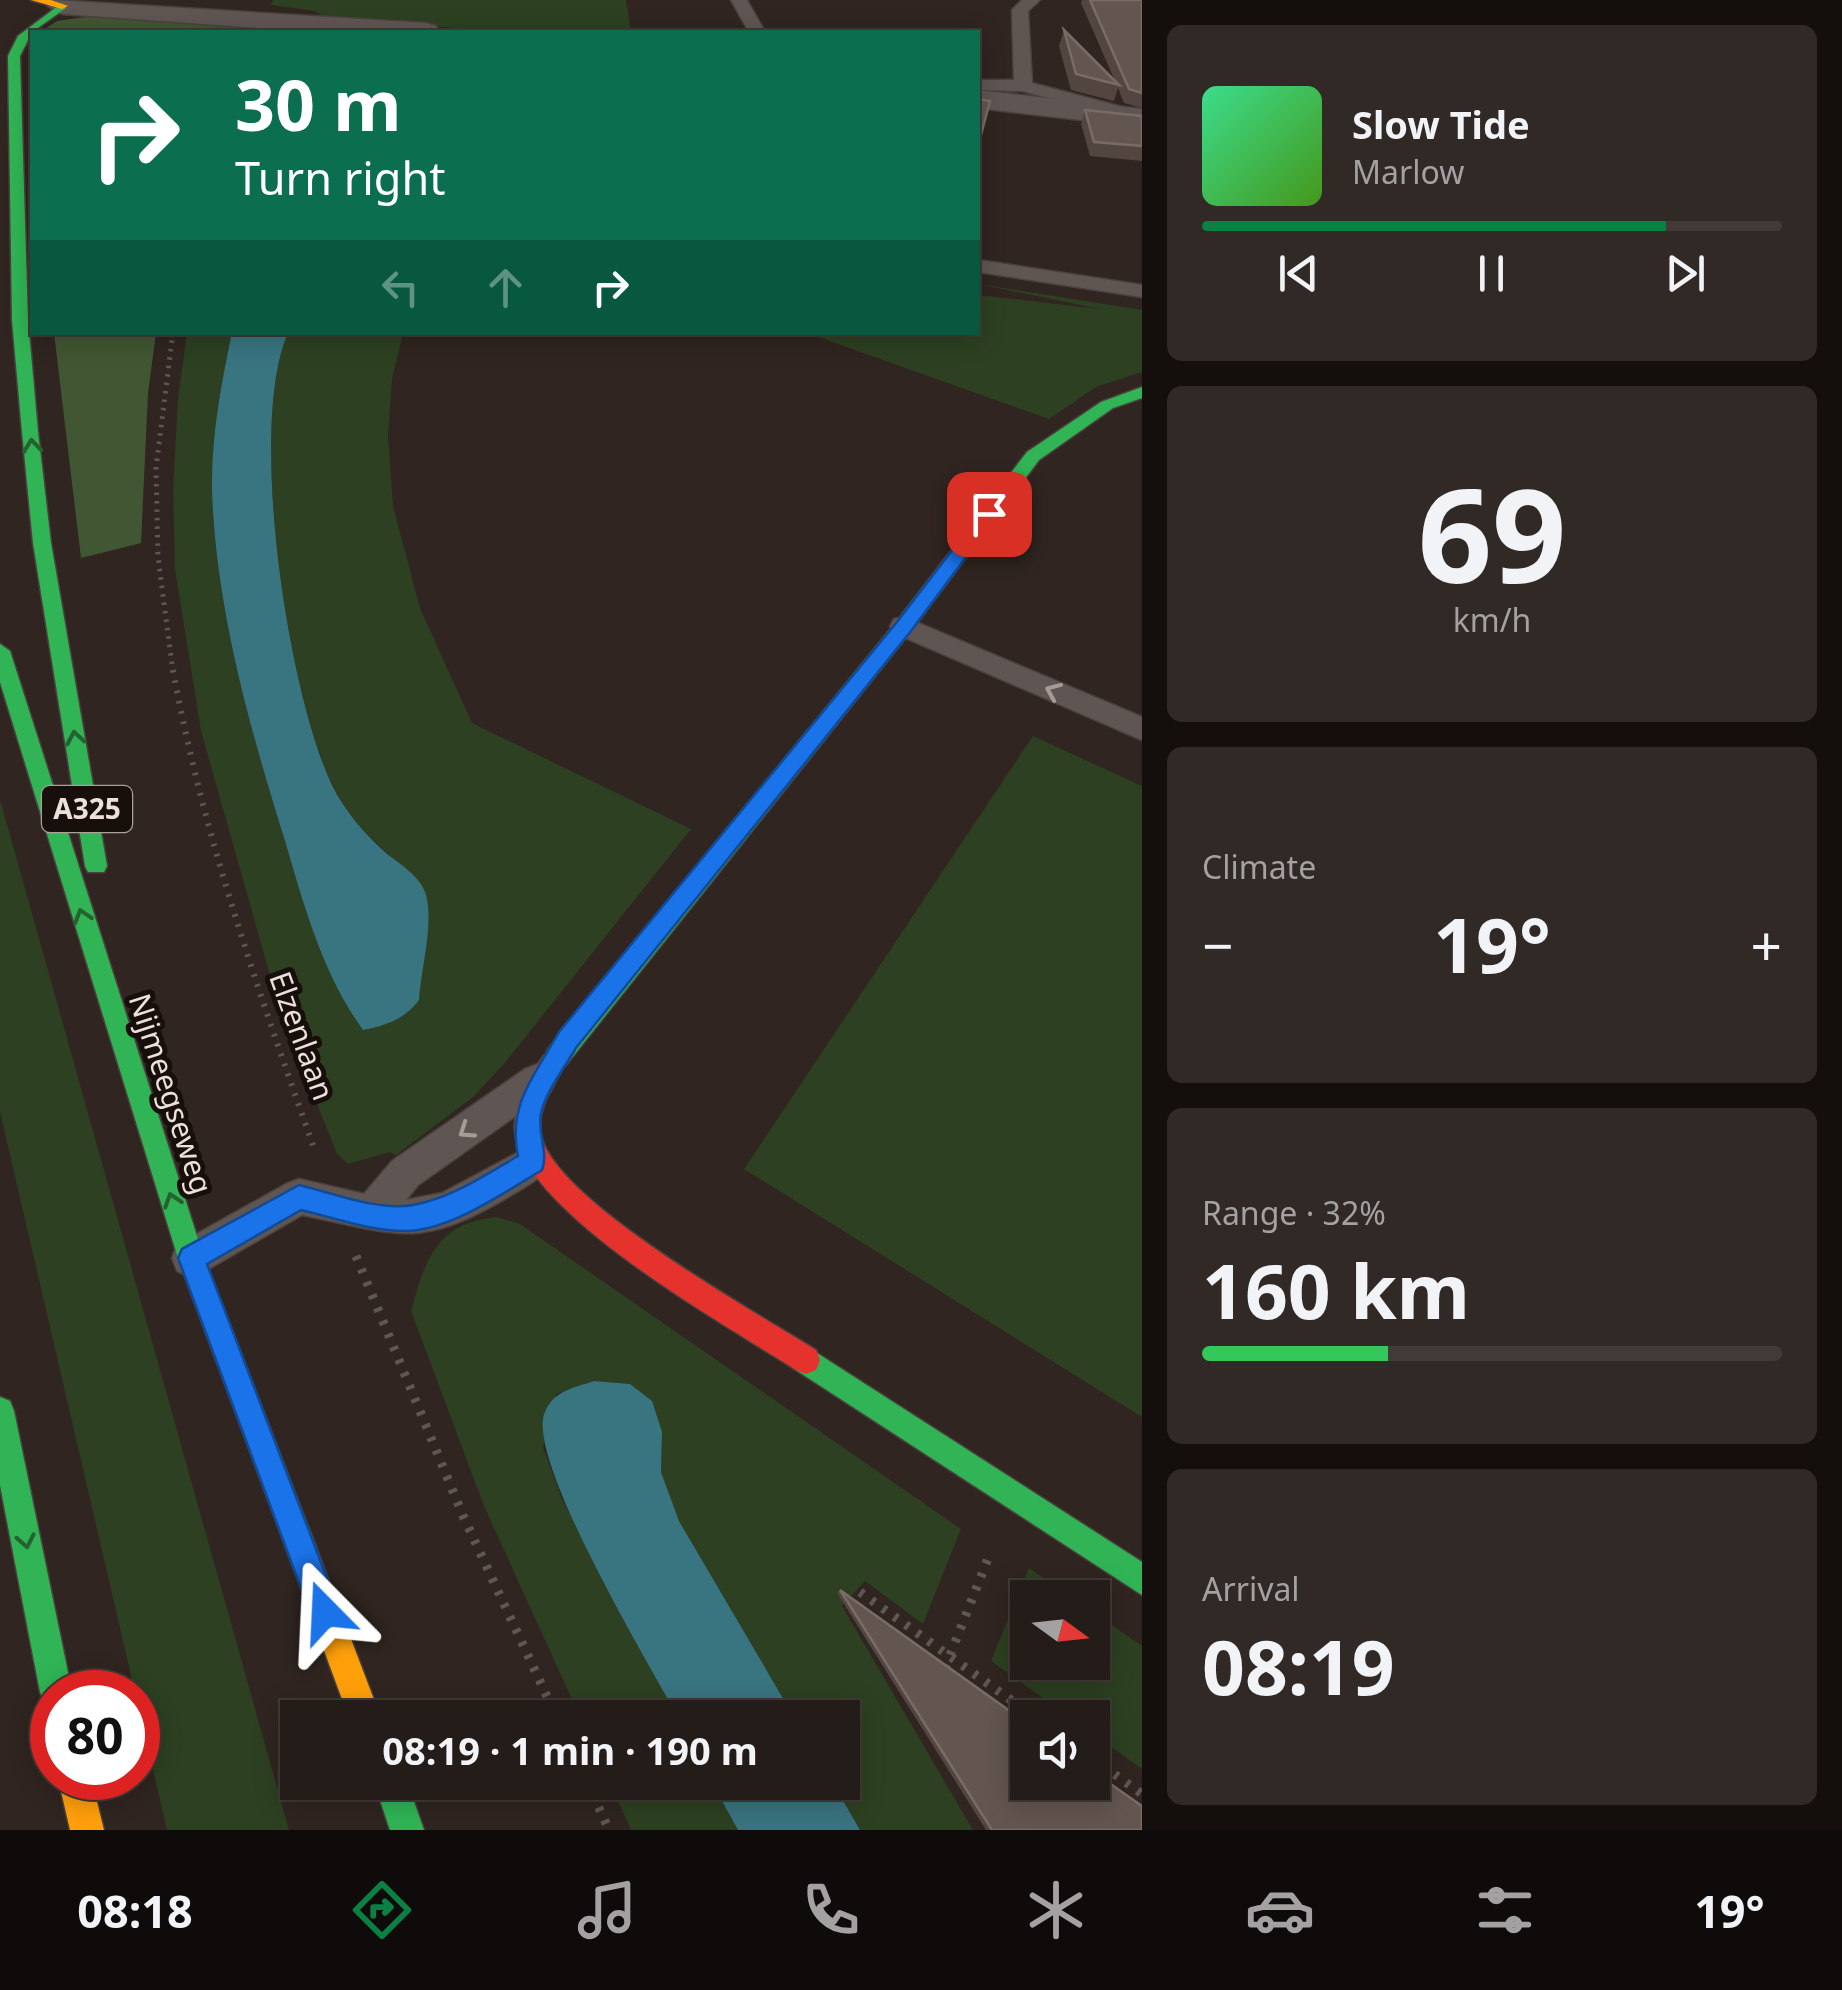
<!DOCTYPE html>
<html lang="en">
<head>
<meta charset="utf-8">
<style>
	body { margin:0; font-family:"Noto Sans",sans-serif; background:#302925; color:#f1f3f6; height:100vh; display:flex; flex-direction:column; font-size:38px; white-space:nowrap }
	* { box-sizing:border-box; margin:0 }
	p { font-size:32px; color:#a3a1a2 }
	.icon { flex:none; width:55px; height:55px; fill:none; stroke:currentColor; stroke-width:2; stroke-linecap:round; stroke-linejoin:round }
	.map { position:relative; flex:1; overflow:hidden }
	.side { display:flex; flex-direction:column; gap:25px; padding:25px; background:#140f0d; width:700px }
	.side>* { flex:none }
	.hud { position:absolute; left:30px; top:30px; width:950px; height:305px; border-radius:0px; box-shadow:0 5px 25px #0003,0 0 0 2px #413a37; background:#0b6e4f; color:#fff; overflow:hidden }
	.needle { width:65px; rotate:105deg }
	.tools { position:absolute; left:1010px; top:1580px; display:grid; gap:20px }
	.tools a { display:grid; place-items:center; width:100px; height:100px; border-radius:0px; background:#241c18; box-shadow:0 5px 25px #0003,0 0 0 2px #413a37; font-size:50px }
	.speed { position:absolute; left:30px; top:1670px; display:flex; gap:20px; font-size:50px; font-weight:700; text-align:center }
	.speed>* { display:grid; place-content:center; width:130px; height:130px; border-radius:50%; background:#241c18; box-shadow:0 5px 25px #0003,0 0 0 2px #413a37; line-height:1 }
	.speed .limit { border:15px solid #d22; background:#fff; color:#111 }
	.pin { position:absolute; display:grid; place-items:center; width:85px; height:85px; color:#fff; margin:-42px; border-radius:20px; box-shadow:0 5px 15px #0006 }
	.me { position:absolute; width:110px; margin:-55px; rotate:339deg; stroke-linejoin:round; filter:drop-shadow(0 0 8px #0008) }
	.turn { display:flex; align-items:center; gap:35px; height:210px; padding:0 40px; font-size:45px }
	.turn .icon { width:130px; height:130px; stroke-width:2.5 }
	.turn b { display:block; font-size:70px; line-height:85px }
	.lanes { display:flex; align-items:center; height:95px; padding:0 40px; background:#0003; justify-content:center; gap:50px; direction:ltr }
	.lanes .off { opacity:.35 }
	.big { font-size:75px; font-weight:700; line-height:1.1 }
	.side .card { flex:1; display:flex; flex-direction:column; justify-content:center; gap:15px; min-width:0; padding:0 35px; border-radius:15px; background:#302925 }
	.side .dial { align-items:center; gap:0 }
	.dial b { font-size:130px; line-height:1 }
	.song { display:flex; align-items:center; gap:30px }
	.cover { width:120px; height:120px; border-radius:15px; background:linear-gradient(135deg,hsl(150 70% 55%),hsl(100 70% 35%)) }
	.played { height:10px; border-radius:5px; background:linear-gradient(90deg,#0b8043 80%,#413a37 80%) }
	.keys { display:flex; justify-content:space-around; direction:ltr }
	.heat { display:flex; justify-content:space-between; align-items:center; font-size:55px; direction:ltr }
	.charge { height:15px; border-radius:8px; background:linear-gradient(90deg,#34c759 32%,#413a37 0) }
	.trip { position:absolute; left:280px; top:1700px; width:580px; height:100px; border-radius:0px; background:#241c18; box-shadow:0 5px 25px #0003,0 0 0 2px #413a37; font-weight:700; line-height:100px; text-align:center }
	.tab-bar { display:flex; height:160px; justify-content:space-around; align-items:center; background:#0e0b0a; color:#a3a1a2 }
	.tab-bar .icon { width:70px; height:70px }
	.tab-bar .current { color:#0b8043 }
	.tab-bar b { font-size:45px; color:#f1f3f6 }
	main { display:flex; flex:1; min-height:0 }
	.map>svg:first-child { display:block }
	.green { fill:#2d4021 }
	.forest { fill:#415632 }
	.water { fill:#397481 }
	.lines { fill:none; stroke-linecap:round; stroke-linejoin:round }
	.lane-casing { stroke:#4a413d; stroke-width:3 }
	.street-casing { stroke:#4a413d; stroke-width:3 }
	.fast-casing { stroke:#4a413d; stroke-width:3 }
	.slow-casing { stroke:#4a413d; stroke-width:3 }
	.jam-casing { stroke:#4a413d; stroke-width:3 }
	.path-far2 { stroke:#5f5754; stroke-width:5; stroke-dasharray:2.5 6; stroke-linecap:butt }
	.path-far1 { stroke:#5f5754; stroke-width:6; stroke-dasharray:2.5 8; stroke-linecap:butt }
	.path { stroke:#5f5754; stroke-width:9; stroke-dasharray:4 10; stroke-linecap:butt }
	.lane { fill:#5f5653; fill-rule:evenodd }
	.street { fill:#5f5653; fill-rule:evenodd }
	.fast { fill:#30b455; fill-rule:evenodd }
	.slow { fill:#ff9f0a; fill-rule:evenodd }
	.jam { fill:#e5322d; fill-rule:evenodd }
	.wall { fill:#534640 }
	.building { fill:#635650; stroke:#796c66; stroke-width:2.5 }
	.oneway { stroke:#246230 }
	.oneway2 { stroke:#a69b96 }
	.route { fill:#1a73e8; stroke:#114b97; stroke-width:2.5 }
	.labels { text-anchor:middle; stroke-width:10; stroke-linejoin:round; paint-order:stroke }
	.shield { fill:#170f0b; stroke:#ada19c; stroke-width:2.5 }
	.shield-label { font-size:28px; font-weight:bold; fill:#ede0da }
	.street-label { font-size:30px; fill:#ede0da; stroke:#170f0b }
</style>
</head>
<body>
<main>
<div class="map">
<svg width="1142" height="1830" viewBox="0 0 1142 1830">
	<rect width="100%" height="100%" fill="#302520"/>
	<!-- green -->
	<g class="green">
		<polygon points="273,0 626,0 631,32 518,32 327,19 315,11 271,5"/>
		<polygon points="978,284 1142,310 1142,372 1096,387 1049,419 807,333 978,332 978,295 1100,309"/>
		<path d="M187,333H232C221,385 211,437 212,491C216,609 250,729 285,841C304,906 323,975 363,1030L419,1000L421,963L414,876C383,850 351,824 333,786C288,695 247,426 288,333H403L392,379L388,436L393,506L420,608L472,723L691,829L504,1064L473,1097L396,1155L390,1152L348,1164L337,1154L281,1014L201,731L175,569L173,490L178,398Z"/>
		<polygon points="1033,736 1142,786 1142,1417 744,1169"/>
		<polygon points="0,801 3,810 289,1830 167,1830 0,1112"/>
		<path d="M496,1217L520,1224L961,1529L923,1624L865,1581L842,1606L973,1830H860L833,1783L842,1782V1718L794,1717L679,1521L661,1472L662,1432L630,1384L594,1381L556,1394L543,1447L562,1499L678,1717H580L484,1506L411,1311C425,1259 437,1223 496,1217Z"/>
		<polygon points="1029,1568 1072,1597 1028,1598 1028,1662 1092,1662 1093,1612 1142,1646 1142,1769 1093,1734 1092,1718 1070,1717 991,1661"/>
		<polygon points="610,1783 712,1783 738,1830 631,1830"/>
	</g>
	<!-- forest -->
	<g class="forest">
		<polygon points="86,17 257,26 279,32 40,32 57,21"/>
		<polygon points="54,333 156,333 148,393 141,543 81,558"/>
	</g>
	<!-- water -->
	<g class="water">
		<path d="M232,332L288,333C247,426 288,695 333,787C345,811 364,833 385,852C399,864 421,876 426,895C434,925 421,968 419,1000C405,1019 385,1026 363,1030C323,975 304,906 285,841C250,729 216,609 212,491C211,437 221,385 232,332Z"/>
		<path d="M594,1381L630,1384L652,1401L662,1432L661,1472L679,1521L794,1717H678C651,1667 524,1457 545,1412C554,1390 574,1388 594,1381Z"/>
		<polygon points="712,1783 833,1783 860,1830 738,1830"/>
	</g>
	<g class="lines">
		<defs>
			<g id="lane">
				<polygon points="731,0 747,0 765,32 749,32"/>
				<polygon points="1022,0 1040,0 1028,11 1032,83 1130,109 1130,117 1124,118 1022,91 978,90 978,80 1014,80 1012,10"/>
				<polygon points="978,260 1142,285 1142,297 978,272"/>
				<polygon points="904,617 1142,717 1142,740 894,633 890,626 894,619"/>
				<path d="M538,1064L551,1069L556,1080L551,1091L418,1185L406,1200L442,1193L532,1145L545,1150L550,1162C543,1179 526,1186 510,1196C417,1251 400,1234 302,1215L205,1271L191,1277L177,1271L172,1258L177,1245L286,1184L299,1179L364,1194L392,1161L525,1069Z"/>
			</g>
			<g id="street">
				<polygon points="53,0 426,23 436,26 440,32 314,32 62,14 48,6"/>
				<polygon points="978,90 1142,109 1142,127 978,108"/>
			</g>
			<g id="fast">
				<polygon points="62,3 66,8 32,32 20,56 28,320 38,432 51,543 107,866 104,872 88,872 85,866 33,543 22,432 12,320 8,56 18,36"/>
				<polygon points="1142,387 1142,398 1113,408 1039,460 911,631 566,1065 557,1068 548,1065 545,1057 548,1049 897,621 1027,452 1101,402"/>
				<polygon points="0,644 10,651 204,1258 315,1545 311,1556 300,1560 289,1556 285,1545 178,1258 0,682"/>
				<polygon points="806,1346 1142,1562 1142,1595 796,1370 792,1360 796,1350"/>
				<polygon points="0,1397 10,1401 14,1411 72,1692 52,1692 52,1707 45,1703 40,1692 0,1485"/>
				<polygon points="374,1782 407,1782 424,1830 390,1830"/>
			</g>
			<g id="slow">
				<polygon points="31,0 51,0 68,6 62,9"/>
				<polygon points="300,1530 311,1534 381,1718 349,1718 285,1545 289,1534"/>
				<polygon points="58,1778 91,1778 104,1830 70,1830"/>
			</g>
			<path id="jam" d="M557,1046L566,1049L569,1057C558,1080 535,1107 541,1135C554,1200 757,1313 816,1350L820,1360L816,1370L806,1374L796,1370C728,1326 526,1214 515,1132C513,1117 520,1101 527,1088C533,1073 541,1052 557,1046Z"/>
		</defs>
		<!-- lane casing -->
		<use href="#lane" class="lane-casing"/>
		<!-- street casing -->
		<use href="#street" class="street-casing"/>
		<!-- fast casing -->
		<use href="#fast" class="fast-casing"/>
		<!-- slow casing -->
		<use href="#slow" class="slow-casing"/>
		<!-- jam casing -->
		<use href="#jam" class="jam-casing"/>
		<!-- path-far2 -->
		<polyline class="path-far2" points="173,332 156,468 158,557 173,672"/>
		<!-- path-far1 -->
		<path class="path-far1" d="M173,670C203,835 259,993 315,1151"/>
		<!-- path -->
		<g class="path">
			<polyline points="356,1256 464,1518 557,1718"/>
			<polyline points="860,1592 1036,1718"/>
			<polyline points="945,1668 989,1556"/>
			<polyline points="1092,1758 1142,1794"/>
			<polyline points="587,1782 609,1830"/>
		</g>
		<!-- lane -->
		<use href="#lane" class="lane"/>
		<!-- street -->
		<use href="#street" class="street"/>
		<!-- fast -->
		<use href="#fast" class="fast"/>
		<!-- slow -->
		<use href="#slow" class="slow"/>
		<!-- jam -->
		<use href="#jam" class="jam"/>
	</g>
	<!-- wall -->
	<g class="wall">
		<polygon points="1082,0 1142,0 1142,108 1124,103 1118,88 1114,101 1071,90 1059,46 1064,30 1115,81 1081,3"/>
		<polygon points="1085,110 1142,116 1142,161 1090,156 1081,124"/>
		<polygon points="840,1590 1142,1830 986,1830 837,1593"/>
	</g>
	<!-- building -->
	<g class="building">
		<polygon points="1090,0 1142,0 1142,93 1129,89"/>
		<polygon points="1064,30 1119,85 1076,74"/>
		<polygon points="978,99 990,101 978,146"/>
		<polygon points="1085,110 1142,116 1142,146 1094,142"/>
		<polygon points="840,1590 1028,1724 1028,1782 1092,1782 1092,1771 1142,1806 1142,1830 992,1830"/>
	</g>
	<!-- one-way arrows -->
	<defs><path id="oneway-chevron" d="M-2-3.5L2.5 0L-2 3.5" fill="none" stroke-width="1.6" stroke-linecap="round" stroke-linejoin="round" transform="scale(2.5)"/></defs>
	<g class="oneway">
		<use href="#oneway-chevron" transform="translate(32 446) rotate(-96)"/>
		<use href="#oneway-chevron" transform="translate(75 738) rotate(-100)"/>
		<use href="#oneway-chevron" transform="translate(82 916) rotate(-107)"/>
		<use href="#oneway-chevron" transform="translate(172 1200) rotate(-108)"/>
		<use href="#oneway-chevron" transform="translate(26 1541) rotate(79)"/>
	</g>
	<g class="oneway2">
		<use href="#oneway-chevron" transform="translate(1053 691) rotate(-157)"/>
		<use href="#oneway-chevron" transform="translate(466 1131) rotate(146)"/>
	</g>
	<!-- route -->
	<path class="route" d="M989,509L998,514L911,631L576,1048C565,1067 546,1091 541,1113C537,1133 549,1153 542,1170C505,1192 452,1229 408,1231C373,1232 335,1218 301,1210L207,1264L340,1612L336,1623L325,1627L314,1623L178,1258L182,1249L299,1185C333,1193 378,1211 413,1205C452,1198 485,1175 518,1156C507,1105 535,1075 559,1032L897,622L983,510Z"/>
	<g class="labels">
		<!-- shield labels -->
		<rect class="shield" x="42" y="786" width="90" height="46" rx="8"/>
		<g class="shield-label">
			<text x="87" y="819">A325</text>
		</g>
		<!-- street labels -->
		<g class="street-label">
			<text transform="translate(301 1036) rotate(70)" y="10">Elzenlaan</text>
			<text transform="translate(170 1094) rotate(72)" y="10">Nijmeegseweg</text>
		</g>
	</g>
</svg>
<div class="tools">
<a><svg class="needle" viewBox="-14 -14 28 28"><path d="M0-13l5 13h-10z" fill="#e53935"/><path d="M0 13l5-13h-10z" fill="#a3a1a2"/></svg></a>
<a><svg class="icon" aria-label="sound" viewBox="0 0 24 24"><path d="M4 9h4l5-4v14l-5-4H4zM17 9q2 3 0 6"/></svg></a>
</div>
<div class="speed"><div class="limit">80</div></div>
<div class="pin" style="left:989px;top:514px;background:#d93025"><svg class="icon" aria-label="arrive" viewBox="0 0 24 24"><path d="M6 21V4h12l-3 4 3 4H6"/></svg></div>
<svg class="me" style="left:325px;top:1612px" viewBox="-20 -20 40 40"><path d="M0-17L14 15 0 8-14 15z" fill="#1a73e8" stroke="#fff" stroke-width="4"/></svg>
<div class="trip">08:19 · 1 min · 190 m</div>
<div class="hud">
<div class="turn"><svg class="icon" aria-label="right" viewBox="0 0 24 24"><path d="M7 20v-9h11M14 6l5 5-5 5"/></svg><div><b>30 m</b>Turn right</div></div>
<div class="lanes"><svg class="icon off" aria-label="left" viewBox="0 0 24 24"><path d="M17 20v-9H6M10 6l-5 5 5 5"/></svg><svg class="icon off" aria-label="ahead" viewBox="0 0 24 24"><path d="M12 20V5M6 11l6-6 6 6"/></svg><svg class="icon" aria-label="right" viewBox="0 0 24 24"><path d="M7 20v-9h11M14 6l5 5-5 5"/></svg></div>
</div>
</div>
<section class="side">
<div class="card">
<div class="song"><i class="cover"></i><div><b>Slow Tide</b><p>Marlow</p></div></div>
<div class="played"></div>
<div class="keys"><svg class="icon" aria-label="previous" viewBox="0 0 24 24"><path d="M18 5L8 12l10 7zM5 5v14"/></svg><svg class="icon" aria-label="pause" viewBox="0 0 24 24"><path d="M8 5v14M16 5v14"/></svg><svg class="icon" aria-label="next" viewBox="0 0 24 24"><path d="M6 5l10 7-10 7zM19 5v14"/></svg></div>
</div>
<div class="card dial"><b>69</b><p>km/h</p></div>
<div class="card"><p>Climate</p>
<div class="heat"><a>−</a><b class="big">19°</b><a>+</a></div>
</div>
<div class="card"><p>Range · 32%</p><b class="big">160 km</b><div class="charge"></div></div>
<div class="card"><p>Arrival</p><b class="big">08:19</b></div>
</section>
</main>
<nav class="tab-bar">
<b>08:18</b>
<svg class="icon current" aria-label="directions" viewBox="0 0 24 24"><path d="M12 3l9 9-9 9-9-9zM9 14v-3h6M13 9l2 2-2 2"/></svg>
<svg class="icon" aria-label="music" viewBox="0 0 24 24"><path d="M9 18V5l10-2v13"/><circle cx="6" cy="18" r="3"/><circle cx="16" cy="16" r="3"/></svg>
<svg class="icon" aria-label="phone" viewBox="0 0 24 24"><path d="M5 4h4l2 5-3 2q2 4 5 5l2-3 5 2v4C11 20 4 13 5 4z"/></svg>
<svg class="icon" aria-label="climate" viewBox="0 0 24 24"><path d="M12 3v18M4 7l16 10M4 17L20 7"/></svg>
<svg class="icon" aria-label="car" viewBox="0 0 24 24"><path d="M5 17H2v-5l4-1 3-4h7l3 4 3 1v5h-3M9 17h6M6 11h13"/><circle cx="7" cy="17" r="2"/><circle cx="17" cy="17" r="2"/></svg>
<svg class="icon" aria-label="filters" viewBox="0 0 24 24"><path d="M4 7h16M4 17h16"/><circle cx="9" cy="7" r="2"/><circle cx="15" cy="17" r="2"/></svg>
<b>19°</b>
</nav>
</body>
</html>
